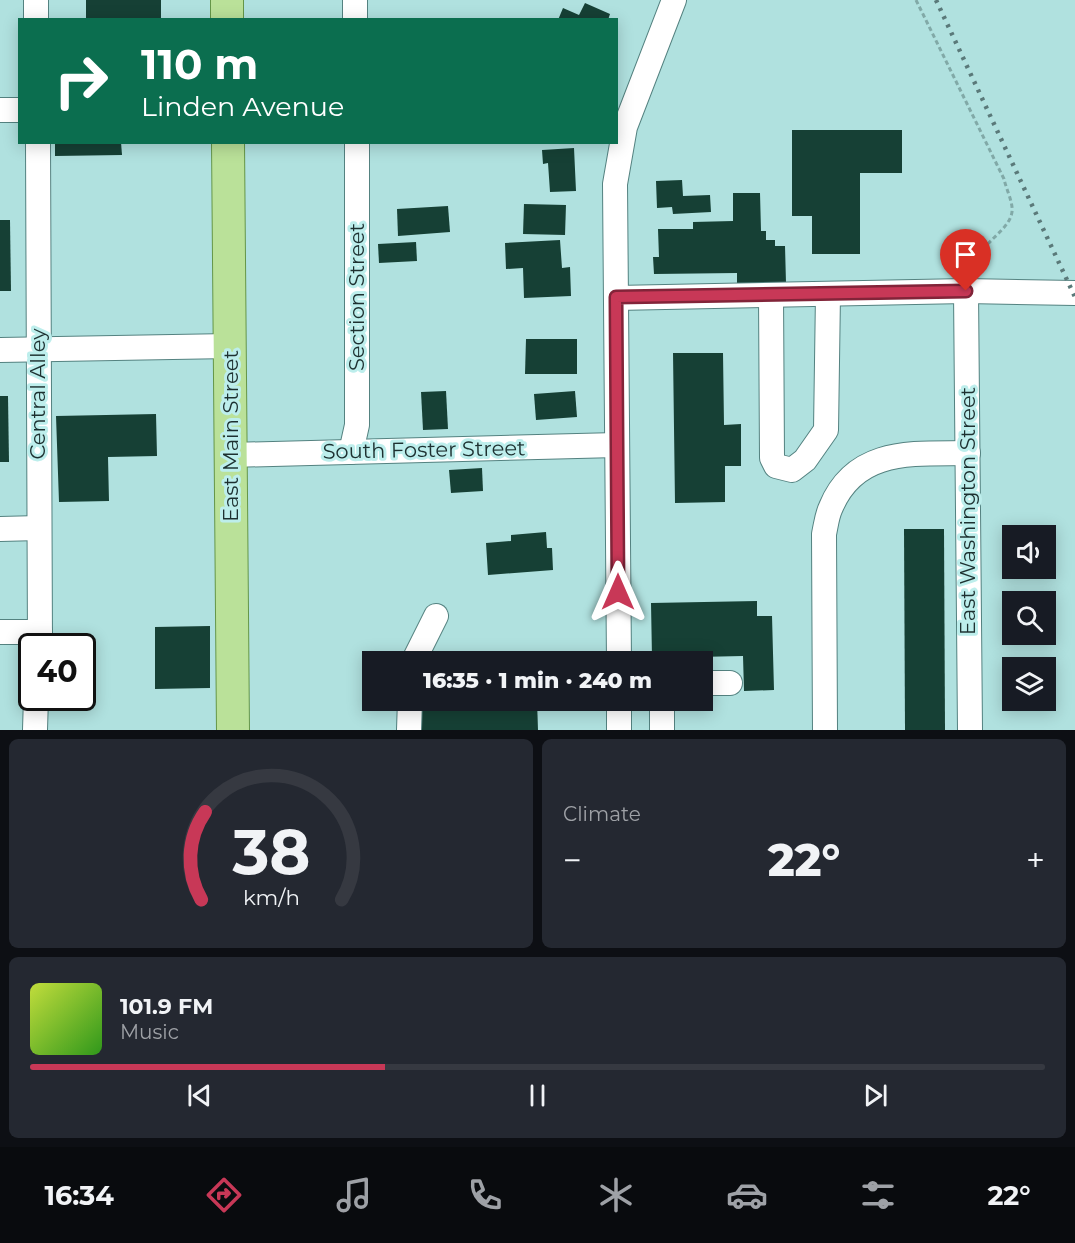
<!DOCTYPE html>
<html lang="en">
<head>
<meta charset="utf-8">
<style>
	body { margin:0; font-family:Montserrat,sans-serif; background:#242831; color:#f1f3f6; height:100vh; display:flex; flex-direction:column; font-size:22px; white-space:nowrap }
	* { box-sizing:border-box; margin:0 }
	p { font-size:20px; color:#9ea1a6 }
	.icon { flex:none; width:33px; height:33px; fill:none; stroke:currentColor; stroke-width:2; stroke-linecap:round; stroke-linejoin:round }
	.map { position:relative; height:730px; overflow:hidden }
	.drawer { display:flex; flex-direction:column; gap:9px; padding:9px; background:#0d0f14; flex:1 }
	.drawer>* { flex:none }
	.guide { position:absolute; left:18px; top:18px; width:600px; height:126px; border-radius:0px; box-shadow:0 3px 15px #0003; background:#0b6e4f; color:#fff; overflow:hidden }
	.fabs { position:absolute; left:1002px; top:525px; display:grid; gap:12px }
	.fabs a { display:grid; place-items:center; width:54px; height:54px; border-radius:0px; background:#171b24; box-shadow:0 3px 15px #0003; font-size:30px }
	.speed { position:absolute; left:18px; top:633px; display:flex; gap:12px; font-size:30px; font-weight:700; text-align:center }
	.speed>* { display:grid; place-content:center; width:78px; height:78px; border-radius:50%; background:#171b24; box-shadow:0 3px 15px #0003; line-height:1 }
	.speed .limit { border:3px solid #111; border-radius:9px; background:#fff; color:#111 }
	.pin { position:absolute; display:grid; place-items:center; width:51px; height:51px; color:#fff; margin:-62px -26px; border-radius:50% 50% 50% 0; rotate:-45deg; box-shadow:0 0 6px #0007 }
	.pin .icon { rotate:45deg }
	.me { position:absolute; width:66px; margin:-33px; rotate:0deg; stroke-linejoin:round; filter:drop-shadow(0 0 4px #0008) }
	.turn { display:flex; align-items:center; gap:21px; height:126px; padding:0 24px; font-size:27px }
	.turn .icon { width:78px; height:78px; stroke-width:2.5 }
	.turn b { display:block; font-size:42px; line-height:51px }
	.big { font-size:45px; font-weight:800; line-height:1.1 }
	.drawer .widget { flex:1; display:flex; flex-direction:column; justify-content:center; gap:9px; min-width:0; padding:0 21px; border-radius:9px; background:#242831 }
	.drawer .dial { align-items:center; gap:0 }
	.dial svg { height:156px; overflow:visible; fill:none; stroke:#363941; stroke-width:7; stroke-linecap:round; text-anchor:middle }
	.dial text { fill:#f1f3f6; stroke:none }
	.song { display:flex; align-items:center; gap:18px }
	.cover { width:72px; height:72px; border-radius:9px; background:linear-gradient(135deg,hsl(70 70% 55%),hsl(110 70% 35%)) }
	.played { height:6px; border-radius:3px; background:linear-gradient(90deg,#c83857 35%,#363941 35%) }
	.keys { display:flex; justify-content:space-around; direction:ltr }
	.heat { display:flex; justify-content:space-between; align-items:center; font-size:33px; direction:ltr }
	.drawer .tiles { flex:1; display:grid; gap:9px; grid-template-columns:1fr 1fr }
	.widget:last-child { grid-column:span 2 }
	.trip { position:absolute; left:362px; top:651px; width:351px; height:60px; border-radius:0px; background:#171b24; box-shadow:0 3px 15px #0003; font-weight:800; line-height:60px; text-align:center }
	.menu { display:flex; height:96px; justify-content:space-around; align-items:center; background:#090b0e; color:#9ea1a6 }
	.menu .icon { width:42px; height:42px }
	.menu .selected { color:#c83857 }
	.menu b { font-size:27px; color:#f1f3f6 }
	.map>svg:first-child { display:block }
	.building { fill:#164035 }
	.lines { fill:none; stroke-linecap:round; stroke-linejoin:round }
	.minor-casing { stroke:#548280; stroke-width:26 }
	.major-casing { stroke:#659648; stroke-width:34 }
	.path { stroke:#81a9a7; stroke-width:3; stroke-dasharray:4.5 3; stroke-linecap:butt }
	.minor { stroke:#fff; stroke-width:24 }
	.major { stroke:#bae199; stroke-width:32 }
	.rail { stroke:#5a7979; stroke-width:4.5; stroke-dasharray:3 6; stroke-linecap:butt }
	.route-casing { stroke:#822439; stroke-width:15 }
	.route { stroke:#c83857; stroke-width:10 }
	.labels { text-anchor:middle; stroke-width:6; stroke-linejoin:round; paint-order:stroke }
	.street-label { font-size:21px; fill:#1d3030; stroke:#bdeeec }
</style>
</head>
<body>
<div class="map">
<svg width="1075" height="730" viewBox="0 0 1075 730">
	<rect width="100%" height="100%" fill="#b0e1df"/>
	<!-- building -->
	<g class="building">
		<rect x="86" y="0" width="75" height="20"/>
		<polygon points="585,3 610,14 608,20 558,20 563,8 579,15"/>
		<polygon points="792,130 902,130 902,173 860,173 860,254 812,254 812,216 792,216"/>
		<polygon points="55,142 121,142 122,155 55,156"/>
		<polygon points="574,148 576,191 550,192 548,163 543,164 542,150"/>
		<polygon points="682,180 683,196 710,195 711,212 673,214 672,207 657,208 656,181"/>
		<polygon points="733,193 760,193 761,231 766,231 766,240 775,240 775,246 785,246 786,283 737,284 737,273 654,274 653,257 659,257 658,229 693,229 693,222 733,221"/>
		<polygon points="524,204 566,205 565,235 523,234"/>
		<polygon points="448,206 450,232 398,236 397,209"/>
		<polygon points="0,220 10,220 11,291 0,291"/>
		<polygon points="560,240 562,268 570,267 571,296 524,298 523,268 506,269 505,243"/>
		<polygon points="416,242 417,261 379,263 378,244"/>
		<polygon points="526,339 577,339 577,374 525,374"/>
		<polygon points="673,353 723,353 724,425 741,424 741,466 725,466 725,502 675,503"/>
		<polygon points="446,391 448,429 423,430 421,392"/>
		<polygon points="575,391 577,417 536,420 534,394"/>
		<polygon points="0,396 8,396 9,462 0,462"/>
		<polygon points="156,414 157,456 108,457 109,501 59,502 56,416"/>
		<polygon points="482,468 483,491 451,493 449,470"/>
		<polygon points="904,529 944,529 945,730 905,730"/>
		<polygon points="546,532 547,548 552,548 553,570 488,575 486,543 511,541 511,535"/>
		<polygon points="757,601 757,616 772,616 774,690 744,691 743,656 652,658 651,603"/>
		<polygon points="210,626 210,688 155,689 155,627"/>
		<polygon points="415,700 537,700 538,730 416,730"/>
	</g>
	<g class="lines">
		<defs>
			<g id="minor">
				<polyline points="36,0 36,20"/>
				<polyline points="355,0 355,20"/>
				<polyline points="0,110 20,110"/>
				<polyline points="38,142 40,646"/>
				<polyline points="966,291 970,730"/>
				<polyline points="771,295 772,458 776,466 792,470 805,460 826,430 828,294"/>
				<polyline points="616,298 966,291 1075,293"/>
				<polyline points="0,350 230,346"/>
				<polyline points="351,452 357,425 357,142"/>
				<polyline points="231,455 617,445"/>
				<polyline points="0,529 39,528"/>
				<polyline points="0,632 40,632"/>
				<polyline points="413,662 436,616"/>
				<polyline points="619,662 615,184 625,127 674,0"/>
				<polyline points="702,683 730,683"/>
				<polyline points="619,700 619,730"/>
				<polyline points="35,730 36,698"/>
				<polyline points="409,730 410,700"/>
				<polyline points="662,730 662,700"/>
				<path d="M825,730L824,534C826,525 827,515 831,507C856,447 914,454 968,453"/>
			</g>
			<g id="major">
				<polyline points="227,0 227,20"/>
				<polyline points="228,142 233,730"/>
			</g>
		</defs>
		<!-- minor casing -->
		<use href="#minor" class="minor-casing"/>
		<!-- major casing -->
		<use href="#major" class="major-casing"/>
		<!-- path -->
		<path class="path" d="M916,0L1004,179C1006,188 1011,198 1012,207C1015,230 976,243 972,271"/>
		<!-- minor -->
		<use href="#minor" class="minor"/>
		<!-- major -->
		<use href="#major" class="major"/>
		<!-- rail -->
		<polyline class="rail" points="936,0 1075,297"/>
	</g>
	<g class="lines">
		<defs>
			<polyline id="route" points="618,592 616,297 966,291"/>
		</defs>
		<!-- route casing -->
		<use href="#route" class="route-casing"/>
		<!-- route -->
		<use href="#route" class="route"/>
	</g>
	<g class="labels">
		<!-- street labels -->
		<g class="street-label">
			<text transform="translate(357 297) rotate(-90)" y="7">Section Street</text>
			<text transform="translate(38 394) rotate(-90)" y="7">Central Alley</text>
			<text transform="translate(231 436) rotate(-90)" y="7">East Main Street</text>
			<text transform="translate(424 450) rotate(-1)" y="7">South Foster Street</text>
			<text transform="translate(968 511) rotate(-90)" y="7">East Washington Street</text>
		</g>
	</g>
</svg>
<div class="fabs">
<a><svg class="icon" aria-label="sound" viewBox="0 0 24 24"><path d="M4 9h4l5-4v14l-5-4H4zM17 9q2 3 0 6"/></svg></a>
<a><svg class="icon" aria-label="search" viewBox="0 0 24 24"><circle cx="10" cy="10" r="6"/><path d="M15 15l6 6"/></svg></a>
<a><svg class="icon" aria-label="layers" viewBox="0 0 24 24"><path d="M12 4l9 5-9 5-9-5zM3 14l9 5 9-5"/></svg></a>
</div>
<div class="speed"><div class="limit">40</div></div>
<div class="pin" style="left:966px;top:291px;background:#d93025"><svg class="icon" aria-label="arrive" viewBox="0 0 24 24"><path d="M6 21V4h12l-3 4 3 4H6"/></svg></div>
<svg class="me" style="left:618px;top:592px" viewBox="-20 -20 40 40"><path d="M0-17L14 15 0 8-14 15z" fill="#c83857" stroke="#fff" stroke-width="4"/></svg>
<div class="trip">16:35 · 1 min · 240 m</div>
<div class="guide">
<div class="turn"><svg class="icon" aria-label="right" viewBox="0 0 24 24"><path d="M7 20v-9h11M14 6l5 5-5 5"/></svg><div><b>110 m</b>Linden Avenue</div></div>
</div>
</div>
<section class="drawer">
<div class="tiles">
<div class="widget dial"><svg viewBox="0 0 100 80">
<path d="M14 69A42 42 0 1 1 86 69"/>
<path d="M14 69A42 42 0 0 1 16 24" stroke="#c83857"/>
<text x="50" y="56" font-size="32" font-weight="700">38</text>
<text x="50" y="72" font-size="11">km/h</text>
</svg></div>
<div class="widget"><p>Climate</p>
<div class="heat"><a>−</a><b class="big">22°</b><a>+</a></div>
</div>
<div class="widget">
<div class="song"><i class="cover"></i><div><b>101.9 FM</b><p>Music</p></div></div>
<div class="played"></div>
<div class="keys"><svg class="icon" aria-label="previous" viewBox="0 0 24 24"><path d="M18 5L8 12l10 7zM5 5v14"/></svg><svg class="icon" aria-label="pause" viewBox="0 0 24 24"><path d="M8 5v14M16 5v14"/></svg><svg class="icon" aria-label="next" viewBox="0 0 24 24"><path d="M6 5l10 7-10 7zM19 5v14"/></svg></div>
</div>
</div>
</section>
<nav class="menu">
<b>16:34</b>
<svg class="icon selected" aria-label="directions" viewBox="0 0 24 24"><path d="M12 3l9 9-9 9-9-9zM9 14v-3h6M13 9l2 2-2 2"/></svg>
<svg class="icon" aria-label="music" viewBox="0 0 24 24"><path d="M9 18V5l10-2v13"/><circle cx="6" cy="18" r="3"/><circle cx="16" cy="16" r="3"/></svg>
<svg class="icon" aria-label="phone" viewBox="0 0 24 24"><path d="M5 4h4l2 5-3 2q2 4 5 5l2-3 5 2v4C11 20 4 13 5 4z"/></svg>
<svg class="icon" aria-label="climate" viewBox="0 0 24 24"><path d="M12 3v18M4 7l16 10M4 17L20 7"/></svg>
<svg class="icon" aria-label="car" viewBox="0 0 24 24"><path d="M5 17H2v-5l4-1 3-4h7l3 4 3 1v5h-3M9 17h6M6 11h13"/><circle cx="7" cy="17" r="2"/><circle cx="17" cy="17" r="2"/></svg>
<svg class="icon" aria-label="filters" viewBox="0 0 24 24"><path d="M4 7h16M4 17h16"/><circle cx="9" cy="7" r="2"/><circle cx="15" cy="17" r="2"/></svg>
<b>22°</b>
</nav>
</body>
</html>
